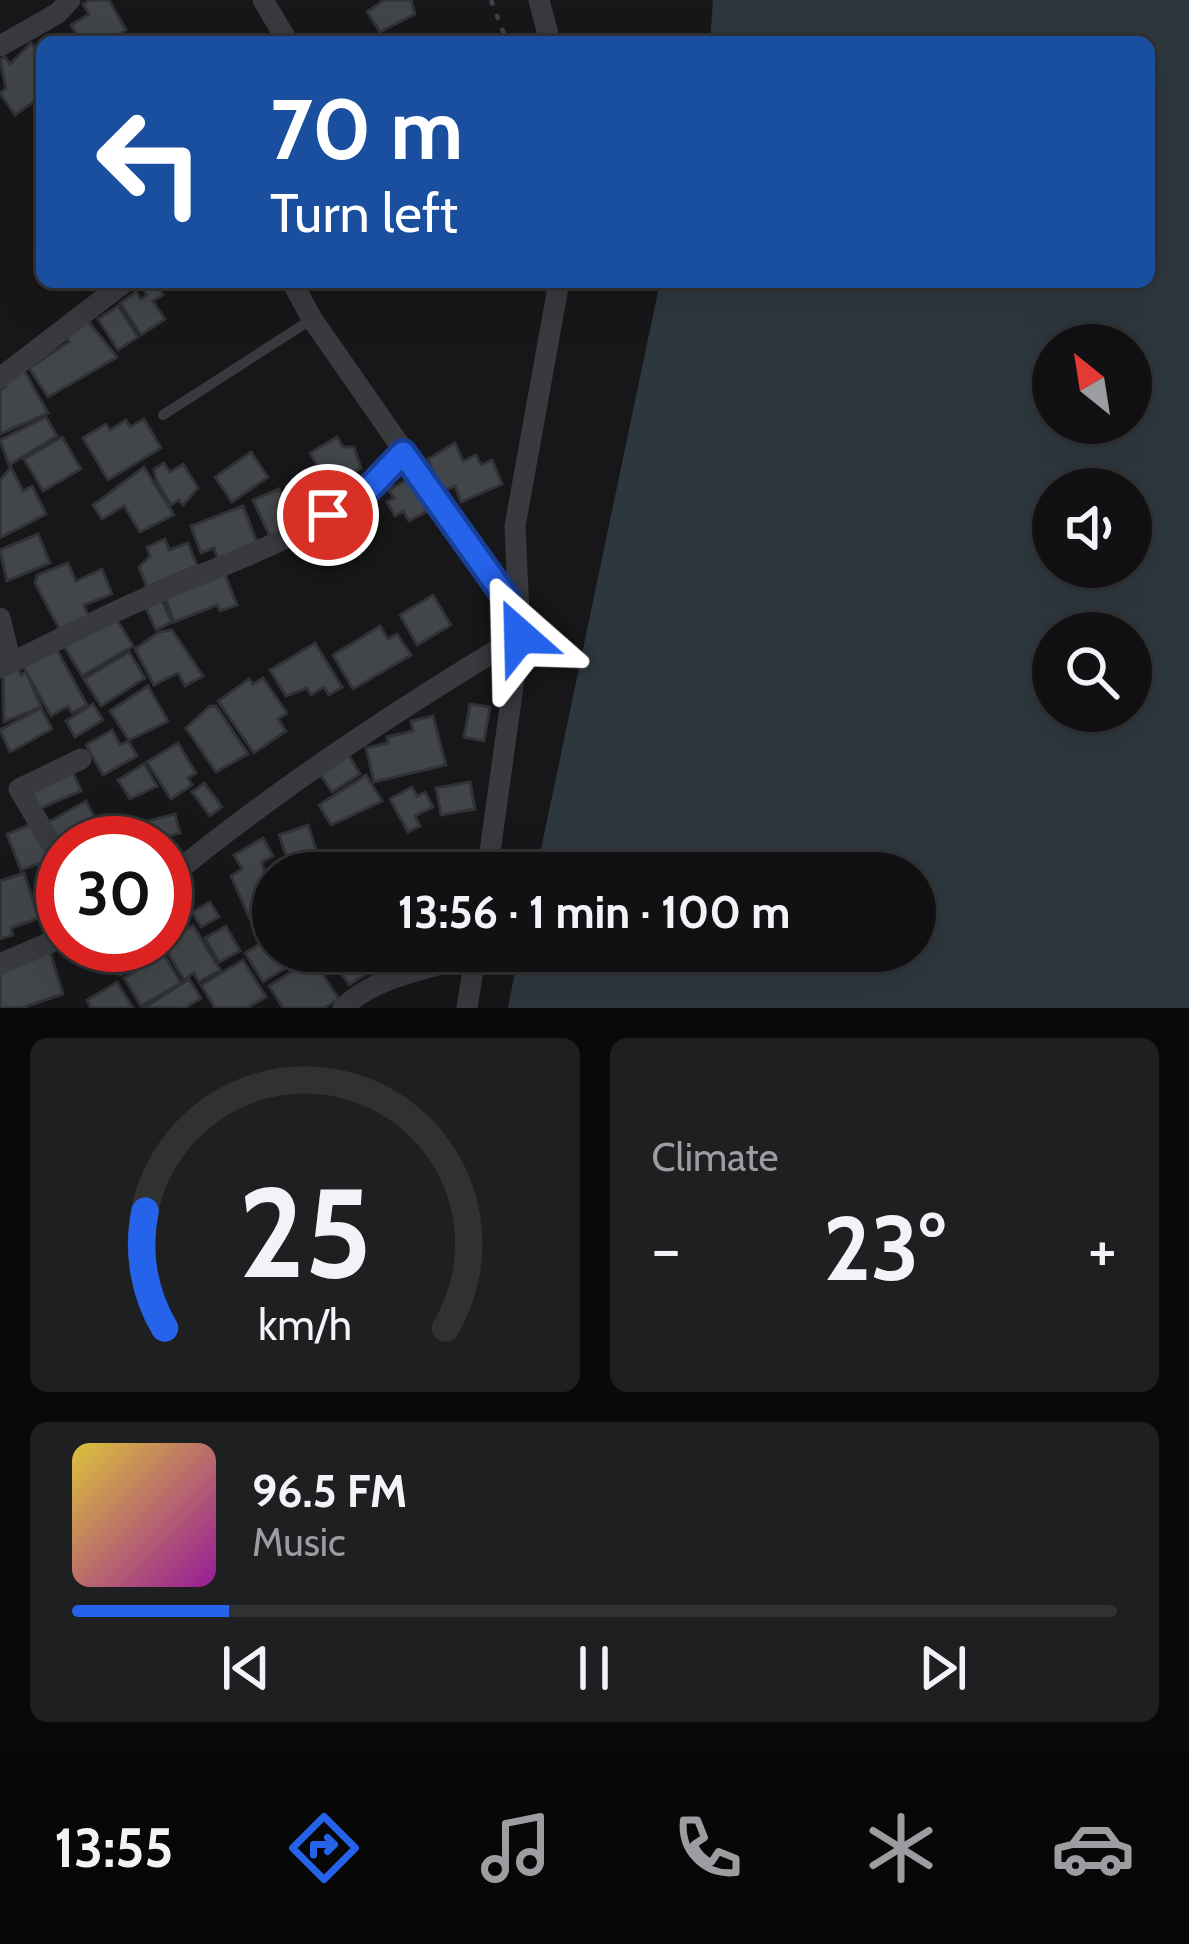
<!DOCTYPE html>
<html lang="en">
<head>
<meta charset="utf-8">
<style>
	body { margin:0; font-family:Cabin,sans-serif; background:#1e1f21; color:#f1f3f6; height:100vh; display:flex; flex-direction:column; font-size:45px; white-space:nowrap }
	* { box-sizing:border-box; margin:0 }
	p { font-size:39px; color:#9c9da0 }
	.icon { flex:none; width:66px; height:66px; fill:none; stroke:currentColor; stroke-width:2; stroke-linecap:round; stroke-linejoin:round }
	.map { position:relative; height:1008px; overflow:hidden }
	.drawer { display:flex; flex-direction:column; gap:30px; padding:30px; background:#09090a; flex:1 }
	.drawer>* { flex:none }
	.guide { position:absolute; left:36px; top:36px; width:1119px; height:252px; border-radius:18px; box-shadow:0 12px 48px #0002,0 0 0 3px #303133; background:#1a4fa0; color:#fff; overflow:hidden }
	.needle { width:78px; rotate:330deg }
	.buttons { position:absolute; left:1032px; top:324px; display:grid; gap:24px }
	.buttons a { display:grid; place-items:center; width:120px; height:120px; border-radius:50%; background:#111113; box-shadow:0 12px 48px #0002,0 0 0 3px #303133; font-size:60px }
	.speed { position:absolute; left:36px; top:816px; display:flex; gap:24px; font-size:60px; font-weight:700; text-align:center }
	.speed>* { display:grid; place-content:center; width:156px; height:156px; border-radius:50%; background:#111113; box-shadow:0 12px 48px #0002,0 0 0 3px #303133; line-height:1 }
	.speed .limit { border:18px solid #d22; background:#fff; color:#111 }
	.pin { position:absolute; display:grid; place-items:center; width:102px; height:102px; color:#fff; margin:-51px; border:6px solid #fff; border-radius:50%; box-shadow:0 3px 12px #0007 }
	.me { position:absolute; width:132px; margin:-66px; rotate:335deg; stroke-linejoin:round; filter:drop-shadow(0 0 9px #0008) }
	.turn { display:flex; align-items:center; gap:42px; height:252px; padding:0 36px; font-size:54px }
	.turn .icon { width:156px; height:156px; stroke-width:2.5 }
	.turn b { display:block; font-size:84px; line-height:102px }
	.big { font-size:90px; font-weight:800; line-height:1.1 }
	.drawer .card { flex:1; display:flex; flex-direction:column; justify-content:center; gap:18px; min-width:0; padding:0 42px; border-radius:18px; background:#1e1f21 }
	.drawer .dial { align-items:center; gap:0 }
	.dial svg { height:312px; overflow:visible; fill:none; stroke:#303133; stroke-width:7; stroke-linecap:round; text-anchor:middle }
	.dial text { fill:#f1f3f6; stroke:none }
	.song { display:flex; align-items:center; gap:36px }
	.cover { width:144px; height:144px; border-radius:18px; background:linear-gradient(135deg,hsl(50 70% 55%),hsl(300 70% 35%)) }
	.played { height:12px; border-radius:6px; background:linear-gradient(90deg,#2563eb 15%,#303133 15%) }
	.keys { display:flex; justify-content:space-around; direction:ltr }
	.heat { display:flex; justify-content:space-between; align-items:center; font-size:66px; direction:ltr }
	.drawer .tiles { flex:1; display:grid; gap:30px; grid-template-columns:1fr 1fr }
	.card:last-child { grid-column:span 2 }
	.trip { position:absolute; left:252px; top:852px; width:684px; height:120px; border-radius:60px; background:#111113; box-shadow:0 12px 48px #0002,0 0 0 3px #303133; font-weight:800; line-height:120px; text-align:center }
	.menu { display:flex; height:192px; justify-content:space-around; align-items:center; background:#070708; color:#9c9da0 }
	.menu .icon { width:84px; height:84px }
	.menu .selected { color:#2563eb }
	.menu b { font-size:54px; color:#f1f3f6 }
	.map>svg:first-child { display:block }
	.water { fill:#2d383e; fill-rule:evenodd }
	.building { fill:#434649; stroke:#313235; stroke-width:3 }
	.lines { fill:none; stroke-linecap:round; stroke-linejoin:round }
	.path { stroke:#3e4145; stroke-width:4.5; stroke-dasharray:6 9; stroke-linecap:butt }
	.lane { stroke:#383a3e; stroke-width:10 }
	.street { stroke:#383a3e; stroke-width:21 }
	.route-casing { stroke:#184099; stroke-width:30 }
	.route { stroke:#2563eb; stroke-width:21 }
</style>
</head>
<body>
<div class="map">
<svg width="1189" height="1008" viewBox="0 0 1189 1008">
	<rect width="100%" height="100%" fill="#171719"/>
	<!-- water -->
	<path class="water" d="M713,0H1189V1008H508L519,951H915V873H536L660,282H1149V42H710ZM1053,345H1131V423H1053ZM1053,489H1131V567H1053ZM1053,633H1131V711H1053Z"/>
	<!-- building -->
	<g class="building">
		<polygon points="90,0 109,0 126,30 106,42 81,42 71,25 89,14 83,4"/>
		<polygon points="411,0 415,14 380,32 367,12 384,0"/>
		<polygon points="31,43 42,59 42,96 15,115 0,93 6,88 0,60 5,57 10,64"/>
		<polygon points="155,282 163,295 153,301 165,319 141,335 120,303 136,292 141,299 147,295 141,286"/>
		<polygon points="118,306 138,337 118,350 98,319"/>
		<polygon points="88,321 117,357 48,397 29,368 69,342 65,336"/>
		<polygon points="24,370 48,413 0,434 0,390 6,387 3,382"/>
		<polygon points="46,417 57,436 9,465 0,440"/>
		<polygon points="144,419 161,448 108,480 83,438 106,424 110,430 126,420 130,427"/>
		<polygon points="62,437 81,469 43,491 24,459"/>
		<polygon points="337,437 343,447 354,447 361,468 330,486 310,453"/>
		<polygon points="455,443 463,461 476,455 481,465 492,460 502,484 461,502 455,486 441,492 428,459"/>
		<polygon points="251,452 268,477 232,502 215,477"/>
		<polygon points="164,463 170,472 183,464 198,488 183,505 179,500 171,505 156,480 154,469"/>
		<polygon points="11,467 23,491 32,486 46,514 0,538 0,480"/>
		<polygon points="144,467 174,515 140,532 124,506 102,519 93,505"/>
		<polygon points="410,478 429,510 409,521 403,511 395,516 387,502 394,498 389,490"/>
		<polygon points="279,489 297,527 271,539 253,500"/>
		<polygon points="243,506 258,545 218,560 214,548 201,553 191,526"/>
		<polygon points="38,534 50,563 7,581 0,550"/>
		<polygon points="165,539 169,550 188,543 197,566 147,587 139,567 150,556 147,547"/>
		<polygon points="68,563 76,581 102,569 112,594 84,605 89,618 60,630 35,583 37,575"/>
		<polygon points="225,574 237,605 220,611 217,605 174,622 165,598"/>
		<polygon points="433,595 451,625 417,645 400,615"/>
		<polygon points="161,599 172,622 156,630 145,606"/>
		<polygon points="117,620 133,646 82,676 62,643"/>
		<polygon points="380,626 388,639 397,634 411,655 353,689 333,655"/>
		<polygon points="172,630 203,676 185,686 178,673 154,685 135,649 159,632"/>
		<polygon points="315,643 342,687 329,695 324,687 311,695 307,688 286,696 270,670"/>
		<polygon points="56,648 87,705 72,713 68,706 51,716 23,666"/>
		<polygon points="129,652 145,678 101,706 84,679"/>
		<polygon points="18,668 21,675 26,672 41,707 4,722 3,674"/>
		<polygon points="263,678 287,713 278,719 286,731 254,753 218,701 249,679 253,684"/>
		<polygon points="148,686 168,721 129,740 110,711"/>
		<polygon points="93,704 103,720 75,737 66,721"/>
		<polygon points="470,704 490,707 484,741 464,737"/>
		<polygon points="210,706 216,706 248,754 216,772 186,728"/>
		<polygon points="41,708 52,729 10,752 0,730"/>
		<polygon points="433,716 446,765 374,782 366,748 388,743 387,737 413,731 411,721"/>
		<polygon points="112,730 120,745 128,741 137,756 103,775 86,745"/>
		<polygon points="178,743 196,773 188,778 192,785 171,799 147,762"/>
		<polygon points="346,751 360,774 332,792 317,769"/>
		<polygon points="144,764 157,786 130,799 118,780"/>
		<polygon points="73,772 81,791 39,809 31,789"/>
		<polygon points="366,775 382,801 331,825 319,805"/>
		<polygon points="470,782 475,809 441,815 436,788"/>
		<polygon points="204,783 222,807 210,816 192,792"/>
		<polygon points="412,787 417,796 425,792 433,807 415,816 420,826 408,832 390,799"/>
		<polygon points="86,801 101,829 91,834 96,843 63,843 63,856 45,824"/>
		<polygon points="175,814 180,833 168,836 175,862 165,865 165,843 106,843 103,832"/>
		<polygon points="37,822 51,859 21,870 7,834"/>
		<polygon points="308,825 324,873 292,873 279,835"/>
		<polygon points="263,838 273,856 262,862 273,905 250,919 231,876 242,869 234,855"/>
		<polygon points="24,873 39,918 11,928 13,935 0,939 0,881"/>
		<polygon points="210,902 219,917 201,927 192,912"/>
		<polygon points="178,922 184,931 193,925 220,970 199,982 194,973 184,980 163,945 171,938 166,929"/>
		<polygon points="226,926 240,951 219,962 205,938"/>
		<polygon points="273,936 273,951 310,953 263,982 245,953"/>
		<polygon points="113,945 126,945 131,954 122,959 128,971 120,975 105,950"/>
		<polygon points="130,945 158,945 181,983 141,1006 124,978 135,972 127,960 136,955"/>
		<polygon points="335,951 402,951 349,985 329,955"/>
		<polygon points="50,952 63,994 21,1008 0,1008 0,969"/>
		<polygon points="321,953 330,968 322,973 339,999 324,1008 283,1008 269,986"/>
		<polygon points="243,960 266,997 247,1008 215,1008 201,985"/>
		<polygon points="189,979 201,998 185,1008 144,1008"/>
		<polygon points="117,982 133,1008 91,1008 87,1000"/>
	</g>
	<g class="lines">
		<!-- path -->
		<polyline class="path" points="491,0 507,42"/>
		<!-- lane -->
		<polyline class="lane" points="163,415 312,319"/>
		<!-- street -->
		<g class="street">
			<polyline points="263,0 288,42"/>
			<polyline points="539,0 550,42"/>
			<polyline points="0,46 58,13 70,0"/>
			<polyline points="292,282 312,319 507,599 520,636 487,873"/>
			<polyline points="0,378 125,282"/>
			<polyline points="0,618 11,663"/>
			<path d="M0,668C47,646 93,621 141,600C234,558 334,532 403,453"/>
			<polyline points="63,864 19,789 81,759"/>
			<path d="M165,881C277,789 395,711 520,636L515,526L559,282"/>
			<polyline points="0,964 63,937"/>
			<path d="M343,1008C374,976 434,967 476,955"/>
			<polyline points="467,1008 476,951"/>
		</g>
	</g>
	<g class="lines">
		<defs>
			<polyline id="route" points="328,515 359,499 403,453 507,599 520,636"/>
		</defs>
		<!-- route casing -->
		<use href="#route" class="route-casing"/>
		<!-- route -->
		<use href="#route" class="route"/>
	</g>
</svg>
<div class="buttons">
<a><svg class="needle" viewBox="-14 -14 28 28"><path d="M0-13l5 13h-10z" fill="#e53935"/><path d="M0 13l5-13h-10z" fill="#9c9da0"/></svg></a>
<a><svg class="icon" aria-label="sound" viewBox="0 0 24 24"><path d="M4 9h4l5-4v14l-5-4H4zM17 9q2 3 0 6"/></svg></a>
<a><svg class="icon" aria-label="search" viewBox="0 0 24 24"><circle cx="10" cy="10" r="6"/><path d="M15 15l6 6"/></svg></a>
</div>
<div class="speed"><div class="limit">30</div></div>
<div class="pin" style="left:328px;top:515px;background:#d93025"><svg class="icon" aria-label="arrive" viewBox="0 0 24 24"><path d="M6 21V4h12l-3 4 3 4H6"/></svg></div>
<svg class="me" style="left:520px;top:636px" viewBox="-20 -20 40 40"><path d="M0-17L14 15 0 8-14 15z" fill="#2563eb" stroke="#fff" stroke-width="4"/></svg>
<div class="trip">13:56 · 1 min · 100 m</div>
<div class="guide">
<div class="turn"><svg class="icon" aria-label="left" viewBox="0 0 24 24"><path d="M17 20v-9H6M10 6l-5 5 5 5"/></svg><div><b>70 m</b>Turn left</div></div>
</div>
</div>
<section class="drawer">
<div class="tiles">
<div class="card dial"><svg viewBox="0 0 100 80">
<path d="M14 69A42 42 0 1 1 86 69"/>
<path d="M14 69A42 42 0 0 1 9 39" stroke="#2563eb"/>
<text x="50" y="56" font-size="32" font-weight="700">25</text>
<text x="50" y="72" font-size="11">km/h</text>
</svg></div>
<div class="card"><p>Climate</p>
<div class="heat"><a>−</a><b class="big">23°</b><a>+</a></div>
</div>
<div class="card">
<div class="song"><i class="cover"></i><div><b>96.5 FM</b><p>Music</p></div></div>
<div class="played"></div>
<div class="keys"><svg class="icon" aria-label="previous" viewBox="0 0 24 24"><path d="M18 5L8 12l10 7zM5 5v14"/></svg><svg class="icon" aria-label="pause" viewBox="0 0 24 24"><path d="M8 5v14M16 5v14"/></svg><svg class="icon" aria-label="next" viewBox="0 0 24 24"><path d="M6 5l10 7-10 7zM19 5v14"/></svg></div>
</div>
</div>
</section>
<nav class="menu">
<b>13:55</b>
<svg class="icon selected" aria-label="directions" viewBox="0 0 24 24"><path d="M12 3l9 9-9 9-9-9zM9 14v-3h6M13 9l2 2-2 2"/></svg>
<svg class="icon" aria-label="music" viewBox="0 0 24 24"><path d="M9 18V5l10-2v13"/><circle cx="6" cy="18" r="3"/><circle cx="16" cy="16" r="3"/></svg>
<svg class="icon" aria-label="phone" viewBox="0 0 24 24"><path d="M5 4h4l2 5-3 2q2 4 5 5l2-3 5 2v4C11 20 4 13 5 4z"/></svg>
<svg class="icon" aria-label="climate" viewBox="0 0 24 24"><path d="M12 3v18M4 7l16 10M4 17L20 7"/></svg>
<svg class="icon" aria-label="car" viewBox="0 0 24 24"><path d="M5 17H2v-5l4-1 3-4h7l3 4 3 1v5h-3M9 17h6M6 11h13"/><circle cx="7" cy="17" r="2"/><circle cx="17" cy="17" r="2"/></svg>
</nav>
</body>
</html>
